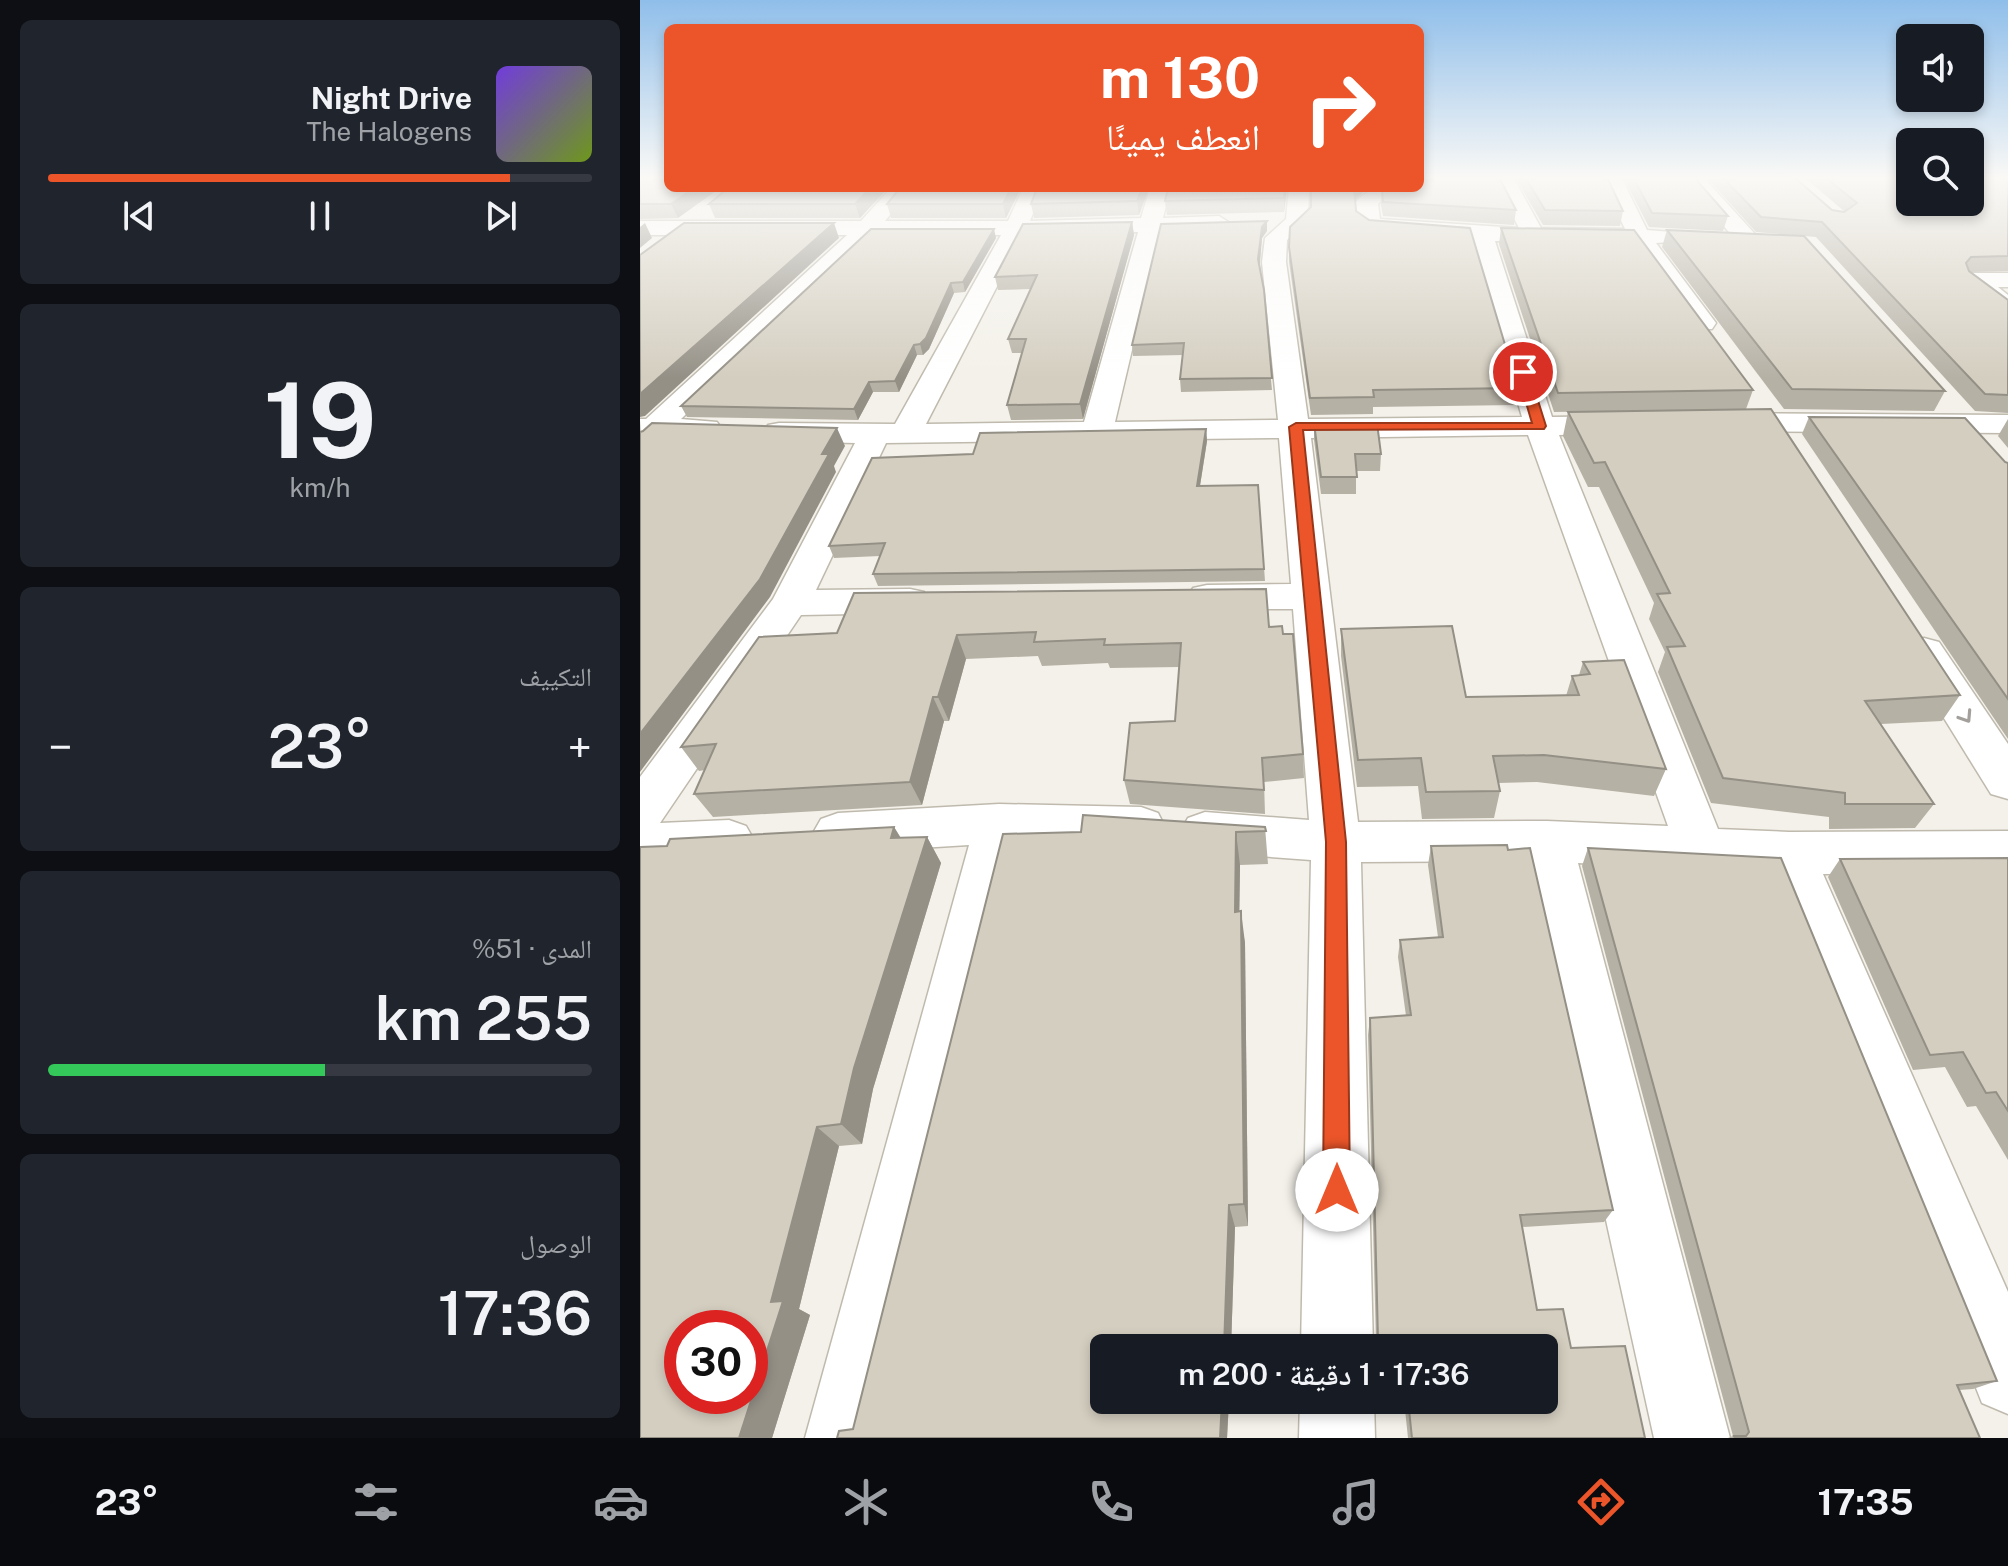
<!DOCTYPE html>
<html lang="ar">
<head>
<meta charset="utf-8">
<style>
	body { margin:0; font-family:"Public Sans","Noto Naskh Arabic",sans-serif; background:#20242c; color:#f1f3f6; direction:rtl; height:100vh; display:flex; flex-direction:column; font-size:30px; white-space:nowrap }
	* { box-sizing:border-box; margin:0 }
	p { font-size:26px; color:#9ea1a6 }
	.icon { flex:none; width:44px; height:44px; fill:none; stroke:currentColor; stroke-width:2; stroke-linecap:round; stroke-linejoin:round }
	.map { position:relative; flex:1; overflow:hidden; direction:ltr }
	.details { display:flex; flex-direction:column; gap:20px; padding:20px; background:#0d0f14; width:640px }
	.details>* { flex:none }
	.top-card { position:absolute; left:24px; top:24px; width:760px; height:168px; border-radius:12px; box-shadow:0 4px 12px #0003; direction:rtl; background:#eb5529; color:#fff; overflow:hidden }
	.buttons { position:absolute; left:1256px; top:24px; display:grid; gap:16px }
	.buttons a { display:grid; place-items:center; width:88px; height:88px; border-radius:12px; background:#171b24; box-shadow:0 4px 12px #0003; font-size:40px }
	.speed { position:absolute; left:24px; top:1310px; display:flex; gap:16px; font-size:40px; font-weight:700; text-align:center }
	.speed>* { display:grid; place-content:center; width:104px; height:104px; border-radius:50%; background:#171b24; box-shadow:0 4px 12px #0003; line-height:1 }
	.speed .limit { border:12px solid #d22; background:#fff; color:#111 }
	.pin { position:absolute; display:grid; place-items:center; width:68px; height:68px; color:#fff; margin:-34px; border:4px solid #fff; border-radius:50%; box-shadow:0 2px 8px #0007 }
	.me { position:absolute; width:88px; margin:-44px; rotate:0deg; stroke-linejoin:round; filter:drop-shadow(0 0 6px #0008) }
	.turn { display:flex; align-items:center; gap:28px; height:168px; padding:0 32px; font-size:36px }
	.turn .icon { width:104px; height:104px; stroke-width:2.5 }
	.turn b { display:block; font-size:56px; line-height:68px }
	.big { font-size:60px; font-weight:600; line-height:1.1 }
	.details .card { flex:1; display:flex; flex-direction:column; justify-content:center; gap:12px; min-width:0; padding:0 28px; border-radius:12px; background:#20242c }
	.details .dial { align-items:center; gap:0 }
	.dial b { font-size:104px; line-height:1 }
	.song { display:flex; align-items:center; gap:24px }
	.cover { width:96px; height:96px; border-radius:12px; background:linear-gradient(135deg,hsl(260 70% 55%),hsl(80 70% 35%)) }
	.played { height:8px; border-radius:4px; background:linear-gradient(90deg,#eb5529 85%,#363941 85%) }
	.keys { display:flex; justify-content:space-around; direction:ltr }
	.heat { display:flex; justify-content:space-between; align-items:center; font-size:44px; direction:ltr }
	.charge { height:12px; border-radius:6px; background:linear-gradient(90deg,#34c759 51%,#363941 0) }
	.trip { position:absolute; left:450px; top:1334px; width:468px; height:80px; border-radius:12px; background:#171b24; box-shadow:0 4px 12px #0003; font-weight:600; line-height:80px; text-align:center; direction:rtl }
	.tab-bar { display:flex; height:128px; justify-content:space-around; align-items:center; background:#090b0e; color:#9ea1a6 }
	.tab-bar .icon { width:56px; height:56px }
	.tab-bar .active { color:#eb5529 }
	.tab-bar b { font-size:36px; color:#f1f3f6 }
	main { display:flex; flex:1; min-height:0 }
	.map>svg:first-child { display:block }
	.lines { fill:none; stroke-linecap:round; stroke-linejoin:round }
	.minor-casing { stroke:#bfbaad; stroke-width:3 }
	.minor { fill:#fff; fill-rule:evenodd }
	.wall { fill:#b6b1a5 }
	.shaded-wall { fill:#949086 }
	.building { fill:#d4cec0; stroke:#949086; stroke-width:2; fill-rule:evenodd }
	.oneway { stroke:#a3a09c }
	.route { fill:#eb5529; stroke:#99371b; stroke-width:2 }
</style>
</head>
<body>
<main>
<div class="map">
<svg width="1368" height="1438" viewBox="0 0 1368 1438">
	<rect width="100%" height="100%" fill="#f4f1ea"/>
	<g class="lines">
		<defs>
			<g id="minor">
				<path d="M853,177H873L901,228L985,229L961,177H981L1007,230L1032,232L1035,237L1032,242L1016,243L1076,323L1072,329H1054L992,243L855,241L912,417L986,416L997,418L1001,425L997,432L919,435L1078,829L1149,832L1368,831V873L1183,874L1368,1292V1414L1342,1403L1132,873L938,863L1090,1438H1014L887,861L721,862L733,1348H661L671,860L565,852L548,846L540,832L548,818L565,812L669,820L653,609H567L553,606L548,597L553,588L567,585L651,584L639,438L246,443L176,590L270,589L284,592L289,601L284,610L270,613L161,615L20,823L89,820L106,826L114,840L106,854L89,860L0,865V777L133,599L215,443L139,441L128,439L123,432L128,425L139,423L255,424L361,235H233L41,419L77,422L82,429L77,436L22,438L13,446L2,448L0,419H6L207,235H0V221H221L251,188H272L245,221H368L383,188H403L390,221L501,218L510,188H530L523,218L579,216L590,223L579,230L520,231L475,422L638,420L622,262L625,238L646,219L649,188H669L668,221L647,240L646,262L668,419L882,417L831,240L730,232L719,225L716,202C728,188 739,188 756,188L738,204L740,219L879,228ZM498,232L444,422L286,424L384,234ZM888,435L1028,826L907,821L718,822L671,438Z"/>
				<polygon points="1042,177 1063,177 1115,234 1118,239 1115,244 1099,244"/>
				<polygon points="1333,273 1368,273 1368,287 1358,287 1368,295 1368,316 1359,313 1324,285 1321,280 1324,275"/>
				<polygon points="1078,413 1368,415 1368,433 1078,431 1067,429 1063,422 1067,415"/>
				<polygon points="1284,638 1299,642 1368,744 1368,799 1351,794 1263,652 1269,642"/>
				<polygon points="359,804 501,807 518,813 525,827 518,841 501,847 379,844 241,1438 165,1438 329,845 198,853 181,847 173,833 181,819 198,813"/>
				<polygon points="660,1400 734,1400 735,1438 659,1438"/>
			</g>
		</defs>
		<!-- minor casing -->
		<use href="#minor" class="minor-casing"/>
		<!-- minor -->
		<use href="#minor" class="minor"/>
	</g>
	<!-- wall -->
	<g class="wall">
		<polygon points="0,177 28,177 38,218 0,219"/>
		<polygon points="875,177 967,177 983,211 980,226 903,225"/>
		<polygon points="983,177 1054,177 1088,216 1083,231 1009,227"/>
		<polygon points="1066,177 1154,177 1192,210 1205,212 1164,177 1368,177 1368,271 1330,272 1368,300 1368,413 1335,411 1176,237 1116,232"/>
		<polygon points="88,188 248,188 220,218 75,218 69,204"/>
		<polygon points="381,188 366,218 251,218 247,204"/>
		<polygon points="397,188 509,188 499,215 394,218 391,204"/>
		<polygon points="647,188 644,212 527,215 525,201"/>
		<polygon points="671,188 731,188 723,192 715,200 716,211 878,388 875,405 733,407 733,414 671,415 649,262 649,247 671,207"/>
		<polygon points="742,191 876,210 874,225 743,216 741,205"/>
		<polygon points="492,222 494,235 443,419 371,420 367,405 382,353 372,353 368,339 391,289 358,290 355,277"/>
		<polygon points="861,228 1113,390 1106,409 914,412 859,244"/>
		<polygon points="1027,230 1305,391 1294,411 1144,409 1022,247"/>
		<polygon points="627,231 622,238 620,264 632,390 541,392 540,379 543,355 493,356 492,345"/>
		<polygon points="356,238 325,292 314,293 289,349 283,355 277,355 259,392 233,392 218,420 47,417 41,406"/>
		<polygon points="928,412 1320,695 1302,721 1241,724 1294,804 1275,828 1189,829 1189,817 1071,803 1018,672 1025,652 1009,619 1014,603 959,487 948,487 923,436"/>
		<polygon points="1169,417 1368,463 1368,739 1162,434"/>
		<polygon points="1368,419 1368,448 1358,436"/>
		<polygon points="674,423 741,454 740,471 716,471 716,494 681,494 674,440"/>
		<polygon points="566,429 567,441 560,486 618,485 625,581 238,586 233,574 240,556 194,558 189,546 333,454"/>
		<polygon points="629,627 643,634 663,754 664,778 624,782 625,814 490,804 484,780 535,721 539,667 470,668 468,663 402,666 398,656 326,659 309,721 304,721 282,805 73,817 54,794 65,770 59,771 41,747 119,637"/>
		<polygon points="701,629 826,697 926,696 932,676 939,675 943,662 1026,769 1014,796 897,782 858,783 860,791 854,818 782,819 778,786 717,787 701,656"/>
		<polygon points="254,827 261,838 287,837 301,863 233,1089 222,1144 199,1146 159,1309 170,1315 132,1438 0,1438 27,846"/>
		<polygon points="625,827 628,864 600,865 599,911 605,943 608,1226 595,1227 591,1348 464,1348 464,1400 589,1400 587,1438 213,1429 363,834"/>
		<polygon points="791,846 973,1210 964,1222 882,1227 897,1310 931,1348 1005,1438 768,1438 764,1400 904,1400 904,1348 715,1348 716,1342 736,1341 728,1035 730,1018 766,1016 758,957 760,940 798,937 788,865"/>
		<polygon points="948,848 1357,1381 1333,1389 1319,1390 1340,1438 1088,1438 1093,1436 942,866"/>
		<polygon points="1368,858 1368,1160 1336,1106 1327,1107 1305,1067 1273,1070 1188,877 1200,859"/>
	</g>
	<!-- shaded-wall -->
	<g class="shaded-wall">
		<polygon points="54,188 80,188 38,218 31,204"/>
		<polygon points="230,188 248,188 220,218 215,204"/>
		<polygon points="371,188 381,188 366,218 363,204"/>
		<polygon points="502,188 509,188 499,215 497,201"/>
		<polygon points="645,188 647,188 644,212 644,198"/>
		<polygon points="714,188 731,188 723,192 713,202"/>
		<polygon points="627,221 627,231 622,238 619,270 618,259 622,227"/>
		<polygon points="492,222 494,235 443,419 440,404"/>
		<polygon points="5,223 12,238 0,248 0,227"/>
		<polygon points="194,223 199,238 5,416 0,417 0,394"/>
		<polygon points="354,229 356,238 325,292 323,282"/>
		<polygon points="311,283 314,293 289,349 283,355 280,344"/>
		<polygon points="274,345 277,355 259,392 255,381"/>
		<polygon points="229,382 233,392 218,420 214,409"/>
		<polygon points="197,428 205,446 194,466 196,472 130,597 0,772 0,734 182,454"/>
		<polygon points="566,429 567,441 558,498 557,486"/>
		<polygon points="317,635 326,659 309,721 298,697"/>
		<polygon points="293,697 304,721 282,805 270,782"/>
		<polygon points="254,827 269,852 251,838"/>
		<polygon points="596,832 600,865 599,943 595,912"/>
		<polygon points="287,837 301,863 233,1089 222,1144 201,1124 214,1068"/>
		<polygon points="601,911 605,943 608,1226 604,1204"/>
		<polygon points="177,1127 199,1146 159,1309 170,1315 132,1438 99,1438 131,1302"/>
		<polygon points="589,1205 595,1227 591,1348 584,1348"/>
		<polygon points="582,1400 589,1400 587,1438 580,1438"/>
	</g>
	<!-- building -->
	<g class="building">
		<polygon points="0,177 28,177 28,188 54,188 31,204 0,204"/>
		<polygon points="780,177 859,177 876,210 743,202 742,191 745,188 780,188"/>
		<polygon points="885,177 967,177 983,211 905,210"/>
		<polygon points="993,177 1054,177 1088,216 1012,213"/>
		<polygon points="1082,177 1154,177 1192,210 1204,212 1217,203 1185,177 1270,177 1270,202 1330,202 1330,177 1368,177 1368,256 1331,257 1326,263 1329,271 1368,300 1368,395 1345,394 1182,222 1121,217"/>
		<polygon points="88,188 230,188 215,204 69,204"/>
		<polygon points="260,188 371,188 363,204 247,204"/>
		<polygon points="397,188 502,188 497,201 391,204"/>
		<polygon points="528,188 645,188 644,198 525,201"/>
		<polygon points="671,188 714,188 716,211 729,220 830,228 878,388 733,390 734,397 670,398 649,247 650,227 671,207"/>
		<polygon points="627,221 622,227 618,259 624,290 632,378 540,379 544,343 492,345 521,224"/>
		<polygon points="492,222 440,404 367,405 386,339 368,339 397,275 355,277 383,224"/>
		<polygon points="44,223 194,223 0,394 0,255"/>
		<polygon points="861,228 994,230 1113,390 918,393"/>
		<polygon points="231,229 354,229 323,282 311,283 286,338 280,344 274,345 255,381 229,382 214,409 41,406"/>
		<polygon points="1027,230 1164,236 1305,391 1152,389"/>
		<polygon points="1131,409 1320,695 1225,701 1294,804 1205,804 1205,793 1083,778 1027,647 1045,646 1017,594 1030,593 965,462 954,463 928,412"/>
		<polygon points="1169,417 1325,418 1365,462 1368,463 1368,699"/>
		<polygon points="12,423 197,428 182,454 189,454 120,579 0,734 0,432 3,431"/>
		<polygon points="674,423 737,423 741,454 715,454 717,477 681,477"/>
		<polygon points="566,429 557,486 618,485 624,569 233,574 245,543 189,546 232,458 333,454 340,433"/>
		<polygon points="626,589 629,627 642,626 643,634 653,634 663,754 622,758 624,790 484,780 490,723 535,721 541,643 464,645 465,639 394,642 396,632 317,635 298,697 293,697 270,782 54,794 76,744 41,747 119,637 197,633 214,593"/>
		<polygon points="812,626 826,697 939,695 932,676 950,674 943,662 984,660 1026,769 904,755 853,756 860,791 786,792 781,758 718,760 701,629"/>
		<polygon points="443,815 625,827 626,831 596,832 595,912 601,911 604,1204 589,1205 584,1348 464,1348 464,1400 582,1400 580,1438 197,1438 199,1431 213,1429 363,834 441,832"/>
		<path d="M254,827L251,838L287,837L214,1068L201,1124L177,1127L131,1302L143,1301L99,1438H0V847L27,846L30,839ZM42,1328H110V1396H42Z"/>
		<polygon points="867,845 868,850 890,848 973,1210 880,1215 897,1310 923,1309 931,1348 985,1346 1005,1438 772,1438 768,1400 904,1400 904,1348 717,1348 716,1342 735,1342 738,1339 730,1018 771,1015 760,940 803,937 791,846"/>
		<polygon points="948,848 1141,858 1357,1381 1317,1385 1340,1438 1095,1438 1094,1436 1106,1436 1109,1432"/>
		<polygon points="1368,858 1368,1111 1356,1092 1346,1093 1323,1052 1290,1055 1200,859"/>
	</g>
	<!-- one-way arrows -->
	<defs><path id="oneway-chevron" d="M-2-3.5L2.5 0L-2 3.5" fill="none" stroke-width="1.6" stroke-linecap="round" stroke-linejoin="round" transform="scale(2)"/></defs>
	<use class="oneway" href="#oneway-chevron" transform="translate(1326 717) rotate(57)"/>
	<!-- sky -->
	<linearGradient id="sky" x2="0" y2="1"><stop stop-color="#8fbeea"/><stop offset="0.47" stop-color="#faf9f6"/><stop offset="1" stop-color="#faf9f6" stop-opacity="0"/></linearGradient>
	<rect width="1368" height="378" fill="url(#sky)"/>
	<!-- route -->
	<polygon class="route" points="883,368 889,372 906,426 904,429 663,430 706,842 710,1190 706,1199 697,1203 687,1199 683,1190 686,842 649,427 656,423 892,423 877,372"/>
</svg>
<div class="buttons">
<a><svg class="icon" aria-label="sound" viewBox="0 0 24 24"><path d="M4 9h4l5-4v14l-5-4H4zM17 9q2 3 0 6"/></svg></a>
<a><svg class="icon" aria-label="search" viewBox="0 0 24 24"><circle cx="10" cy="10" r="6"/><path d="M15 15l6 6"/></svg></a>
</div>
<div class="speed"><div class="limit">30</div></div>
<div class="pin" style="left:883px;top:372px;background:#d93025"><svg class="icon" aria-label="arrive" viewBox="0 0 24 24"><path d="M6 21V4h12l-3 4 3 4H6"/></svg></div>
<svg class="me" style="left:697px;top:1190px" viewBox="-20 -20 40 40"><circle r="19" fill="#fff"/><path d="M0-13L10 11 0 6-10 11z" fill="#eb5529"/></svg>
<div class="trip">17:36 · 1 دقيقة · 200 m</div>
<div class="top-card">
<div class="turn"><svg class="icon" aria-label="right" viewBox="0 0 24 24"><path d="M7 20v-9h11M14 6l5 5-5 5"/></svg><div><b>130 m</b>انعطف يمينًا</div></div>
</div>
</div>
<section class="details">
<div class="card">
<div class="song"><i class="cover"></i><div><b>Night Drive</b><p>The Halogens</p></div></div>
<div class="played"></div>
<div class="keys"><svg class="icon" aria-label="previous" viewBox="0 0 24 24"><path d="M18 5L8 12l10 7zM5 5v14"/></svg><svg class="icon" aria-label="pause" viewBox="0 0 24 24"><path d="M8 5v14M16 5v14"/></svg><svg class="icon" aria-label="next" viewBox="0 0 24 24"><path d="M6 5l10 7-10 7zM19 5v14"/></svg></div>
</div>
<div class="card dial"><b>19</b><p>km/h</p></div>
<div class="card"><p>التكييف</p>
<div class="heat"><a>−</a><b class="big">23°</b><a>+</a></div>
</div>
<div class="card"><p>المدى · 51%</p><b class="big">255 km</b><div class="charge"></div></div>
<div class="card"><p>الوصول</p><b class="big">17:36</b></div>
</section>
</main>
<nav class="tab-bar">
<b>17:35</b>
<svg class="icon active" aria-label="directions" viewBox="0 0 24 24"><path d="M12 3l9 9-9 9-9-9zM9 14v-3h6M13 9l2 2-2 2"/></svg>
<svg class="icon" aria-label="music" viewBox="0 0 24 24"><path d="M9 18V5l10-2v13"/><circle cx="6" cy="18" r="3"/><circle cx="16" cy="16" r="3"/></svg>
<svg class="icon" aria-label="phone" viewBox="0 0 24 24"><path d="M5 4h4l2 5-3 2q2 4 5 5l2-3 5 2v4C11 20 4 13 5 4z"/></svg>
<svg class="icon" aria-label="climate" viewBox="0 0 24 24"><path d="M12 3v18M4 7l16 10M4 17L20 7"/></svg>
<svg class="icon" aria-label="car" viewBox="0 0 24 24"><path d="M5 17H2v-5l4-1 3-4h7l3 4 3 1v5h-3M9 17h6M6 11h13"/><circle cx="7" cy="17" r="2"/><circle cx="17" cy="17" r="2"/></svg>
<svg class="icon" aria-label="filters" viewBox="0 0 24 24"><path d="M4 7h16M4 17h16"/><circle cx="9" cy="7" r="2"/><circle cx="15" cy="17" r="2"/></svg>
<b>23°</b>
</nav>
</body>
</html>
